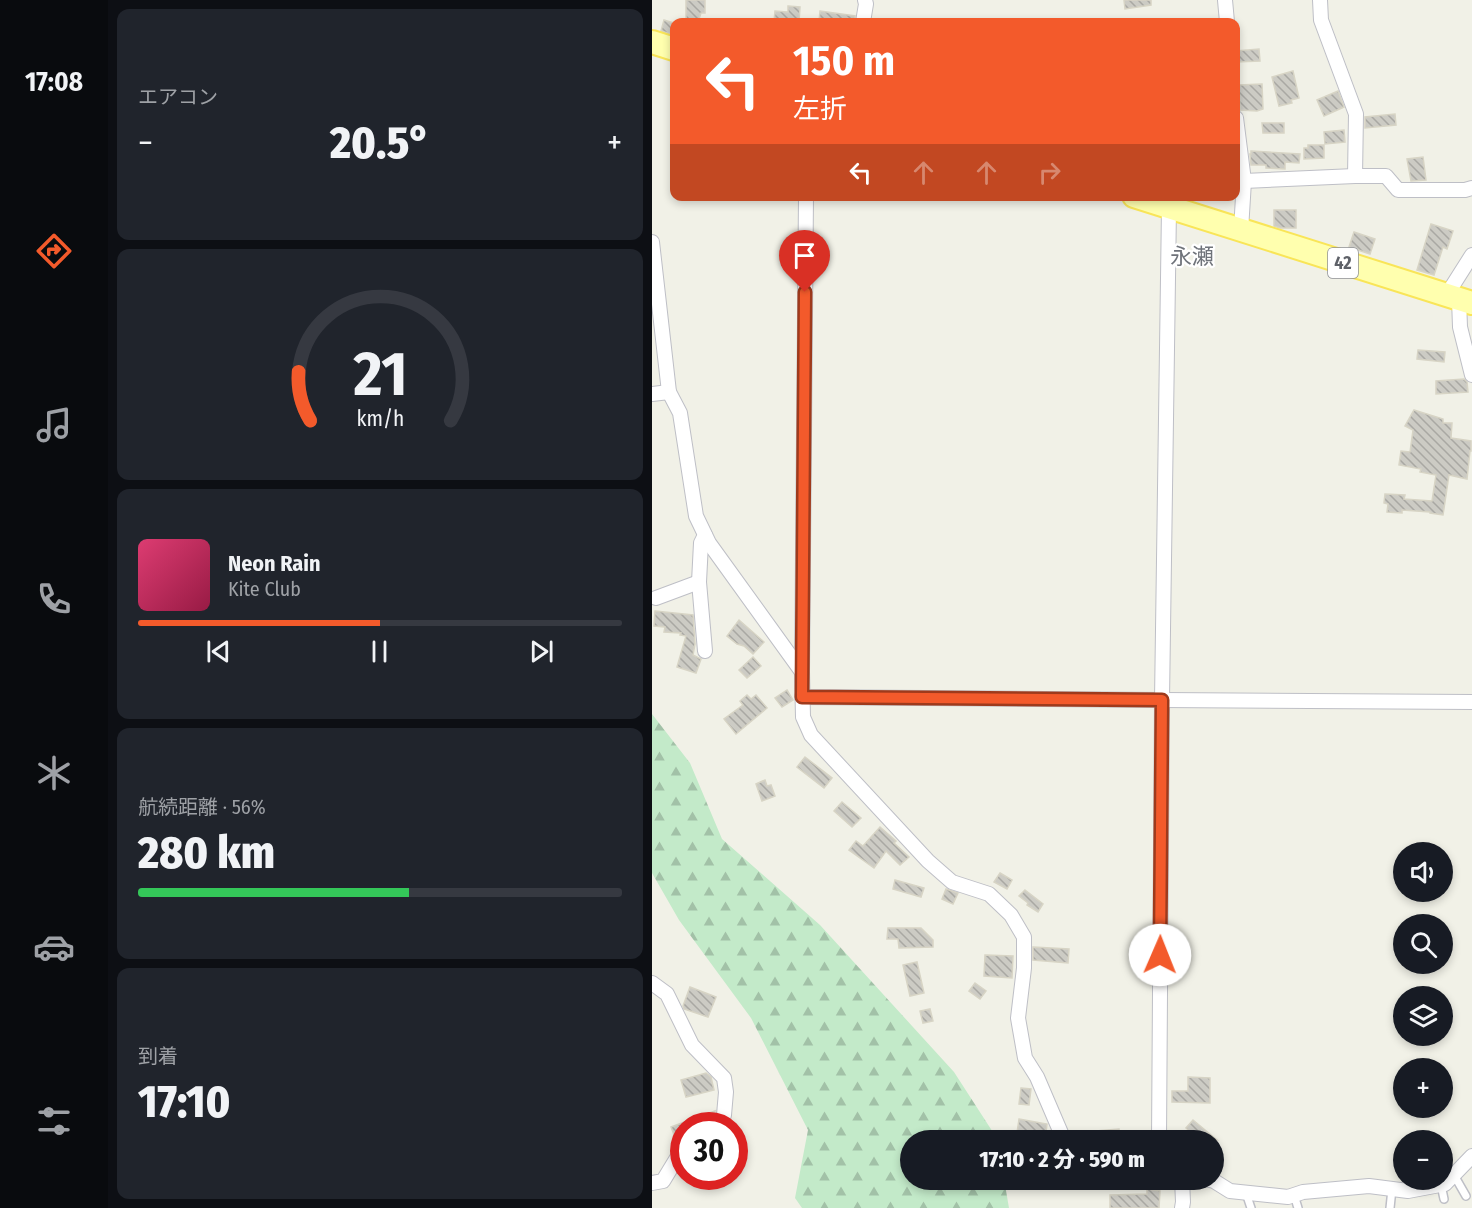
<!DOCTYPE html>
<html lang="ja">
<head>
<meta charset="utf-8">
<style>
	body { margin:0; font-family:"Fira Sans Condensed","Noto Sans JP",sans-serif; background:#20242c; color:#f1f3f6; height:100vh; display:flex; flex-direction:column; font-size:22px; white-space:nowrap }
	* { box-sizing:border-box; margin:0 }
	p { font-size:20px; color:#9ea1a6 }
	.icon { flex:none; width:33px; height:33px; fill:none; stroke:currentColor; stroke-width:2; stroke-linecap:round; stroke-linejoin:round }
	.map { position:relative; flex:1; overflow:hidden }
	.sheet { display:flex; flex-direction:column; gap:9px; padding:9px; background:#0d0f14; width:544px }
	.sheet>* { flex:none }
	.hud { position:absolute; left:18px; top:18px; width:570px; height:183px; border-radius:12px; box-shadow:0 3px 9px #0003; background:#f35a2b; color:#fff; overflow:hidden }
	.buttons { position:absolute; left:741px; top:842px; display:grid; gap:12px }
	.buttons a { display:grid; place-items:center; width:60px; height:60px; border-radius:50%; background:#171b24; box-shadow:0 3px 9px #0003; font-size:30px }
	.speed { position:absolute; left:18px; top:1112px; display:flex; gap:12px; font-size:30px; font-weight:700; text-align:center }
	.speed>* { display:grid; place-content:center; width:78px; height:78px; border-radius:50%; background:#171b24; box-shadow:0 3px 9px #0003; line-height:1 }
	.speed .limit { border:9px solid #d22; background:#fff; color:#111 }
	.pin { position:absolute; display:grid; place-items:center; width:51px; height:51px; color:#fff; margin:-62px -26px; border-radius:50% 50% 50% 0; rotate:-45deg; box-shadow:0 0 6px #0007 }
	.pin .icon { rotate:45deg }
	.me { position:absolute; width:66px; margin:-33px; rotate:1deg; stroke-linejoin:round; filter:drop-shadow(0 0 4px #0008) }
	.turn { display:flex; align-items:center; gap:21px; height:126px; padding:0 24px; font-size:27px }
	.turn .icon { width:78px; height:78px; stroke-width:2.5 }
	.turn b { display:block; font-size:42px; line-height:51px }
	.lanes { display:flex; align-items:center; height:57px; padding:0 24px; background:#0003; justify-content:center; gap:30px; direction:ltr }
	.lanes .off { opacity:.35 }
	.big { font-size:45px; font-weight:800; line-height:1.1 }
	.sheet .tile { flex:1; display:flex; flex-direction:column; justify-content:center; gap:9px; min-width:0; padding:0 21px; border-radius:12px; background:#20242c }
	.sheet .dial { align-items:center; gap:0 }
	.dial svg { height:156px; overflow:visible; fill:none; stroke:#363941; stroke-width:7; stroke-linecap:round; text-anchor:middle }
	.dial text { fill:#f1f3f6; stroke:none }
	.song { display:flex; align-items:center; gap:18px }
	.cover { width:72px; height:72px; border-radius:9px; background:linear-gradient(135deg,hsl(340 70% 55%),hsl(340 70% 35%)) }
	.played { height:6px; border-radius:3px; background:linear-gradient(90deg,#f35a2b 50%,#363941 50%) }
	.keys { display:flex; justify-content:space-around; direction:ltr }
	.heat { display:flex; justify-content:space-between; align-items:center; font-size:33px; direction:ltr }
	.charge { height:9px; border-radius:4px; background:linear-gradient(90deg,#34c759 56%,#363941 0) }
	.trip { position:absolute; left:248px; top:1130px; width:324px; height:60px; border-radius:30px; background:#171b24; box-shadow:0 3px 9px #0003; font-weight:800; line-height:60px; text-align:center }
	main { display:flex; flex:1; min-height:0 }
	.tabs { display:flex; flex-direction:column; width:108px; justify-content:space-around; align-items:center; background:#090b0e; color:#9ea1a6 }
	.tabs .icon { width:42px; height:42px }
	.tabs .current { color:#f35a2b }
	.tabs b { font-size:27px; color:#f1f3f6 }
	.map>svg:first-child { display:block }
	.forest { fill:url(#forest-firs) }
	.building { fill:url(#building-back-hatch); stroke:#d7d4c5; stroke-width:1.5 }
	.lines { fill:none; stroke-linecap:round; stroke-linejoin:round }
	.lane-casing { stroke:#bebfc6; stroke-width:10 }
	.street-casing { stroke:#bebfc6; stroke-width:16 }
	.primary-casing { stroke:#f9e558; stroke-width:26 }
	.lane { stroke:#fff; stroke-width:7 }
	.street { stroke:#fff; stroke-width:14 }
	.primary { stroke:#ffffae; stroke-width:22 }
	.route-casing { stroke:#9e3a1c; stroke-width:15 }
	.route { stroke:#f35a2b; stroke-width:10 }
	.labels { text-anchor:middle; stroke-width:4.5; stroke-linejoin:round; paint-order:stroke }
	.shield { fill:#fff; stroke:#8e9095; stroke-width:1.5 }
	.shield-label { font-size:18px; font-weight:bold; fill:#5e6168 }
	.quarter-label { font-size:22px; fill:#6f737a; stroke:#fff }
</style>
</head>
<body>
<main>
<nav class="tabs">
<b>17:08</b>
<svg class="icon current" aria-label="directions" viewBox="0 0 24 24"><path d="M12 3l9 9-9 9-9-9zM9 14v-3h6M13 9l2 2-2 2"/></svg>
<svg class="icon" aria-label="music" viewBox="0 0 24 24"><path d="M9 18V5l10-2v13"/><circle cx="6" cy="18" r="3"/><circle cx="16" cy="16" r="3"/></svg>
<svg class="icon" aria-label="phone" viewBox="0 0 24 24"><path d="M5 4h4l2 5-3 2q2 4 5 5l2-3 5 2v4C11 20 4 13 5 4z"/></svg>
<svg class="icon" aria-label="climate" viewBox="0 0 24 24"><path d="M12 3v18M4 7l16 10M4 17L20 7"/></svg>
<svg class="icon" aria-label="car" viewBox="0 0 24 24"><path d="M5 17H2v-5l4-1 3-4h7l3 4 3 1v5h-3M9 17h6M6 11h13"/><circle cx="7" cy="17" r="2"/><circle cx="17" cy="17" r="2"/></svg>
<svg class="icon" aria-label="filters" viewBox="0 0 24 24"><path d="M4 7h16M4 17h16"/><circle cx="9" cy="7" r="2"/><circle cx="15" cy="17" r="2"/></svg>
</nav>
<section class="sheet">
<div class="tile"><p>エアコン</p>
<div class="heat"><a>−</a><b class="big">20.5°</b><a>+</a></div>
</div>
<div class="tile dial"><svg viewBox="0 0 100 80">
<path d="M14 69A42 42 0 1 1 86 69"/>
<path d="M14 69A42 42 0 0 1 8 44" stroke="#f35a2b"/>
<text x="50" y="56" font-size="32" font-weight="700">21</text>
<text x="50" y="72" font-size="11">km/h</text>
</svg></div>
<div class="tile">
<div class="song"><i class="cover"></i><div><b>Neon Rain</b><p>Kite Club</p></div></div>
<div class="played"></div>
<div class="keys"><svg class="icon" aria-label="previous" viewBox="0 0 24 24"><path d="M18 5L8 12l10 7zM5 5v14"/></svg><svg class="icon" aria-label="pause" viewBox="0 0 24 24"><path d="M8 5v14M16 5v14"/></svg><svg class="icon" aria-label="next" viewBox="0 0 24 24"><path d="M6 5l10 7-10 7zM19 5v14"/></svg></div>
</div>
<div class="tile"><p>航続距離 · 56%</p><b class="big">280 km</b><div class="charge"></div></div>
<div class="tile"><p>到着</p><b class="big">17:10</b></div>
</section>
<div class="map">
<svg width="820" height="1208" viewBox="0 0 820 1208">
	<defs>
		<pattern id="forest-firs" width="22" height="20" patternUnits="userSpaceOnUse" patternTransform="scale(1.5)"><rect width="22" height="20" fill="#c3eac9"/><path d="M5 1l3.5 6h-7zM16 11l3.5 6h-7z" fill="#a2c1a7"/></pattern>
		<pattern id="building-back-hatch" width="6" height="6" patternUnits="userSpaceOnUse" patternTransform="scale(1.5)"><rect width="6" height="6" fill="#cccbc4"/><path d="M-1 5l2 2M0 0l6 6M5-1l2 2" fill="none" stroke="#a9a8a3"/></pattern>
	</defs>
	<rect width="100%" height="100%" fill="#f1f1e7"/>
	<!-- forest -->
	<polygon class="forest" points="0,714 38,763 70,839 168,925 302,1072 346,1140 258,1140 258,1179 352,1179 357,1208 150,1208 143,1198 156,1130 99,1018 27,920 0,873"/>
	<!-- building -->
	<g class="building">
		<polygon points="34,0 53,0 53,13 49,13 46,22 34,22"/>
		<polygon points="472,0 499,0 499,5 473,9"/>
		<polygon points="136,6 148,7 147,22 122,22 123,11 136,12"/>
		<polygon points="168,11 203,16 202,22 167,22"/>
		<polygon points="12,20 22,23 22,35 9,31"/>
		<polygon points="607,49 608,61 584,62 584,51"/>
		<polygon points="641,71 647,98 639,100 640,103 627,106 620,77"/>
		<polygon points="610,84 611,109 605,111 588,110 587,85"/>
		<polygon points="686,91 692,107 672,116 665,100"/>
		<polygon points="743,114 744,125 713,128 713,117"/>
		<polygon points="610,123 632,123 632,133 611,133"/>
		<polygon points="692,130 693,142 673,144 672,132"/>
		<polygon points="656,145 672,145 672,158 652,159 652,148 656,148"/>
		<polygon points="599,151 648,154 647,163 633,162 633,169 614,168 614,165 599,165 598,154 599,154"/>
		<polygon points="771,157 774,180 759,181 755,159"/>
		<polygon points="622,210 644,210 644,228 628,228 622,226"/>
		<polygon points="779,224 801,231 795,249 791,247 782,275 765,270"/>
		<polygon points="702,232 723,239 718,254 697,247"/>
		<polygon points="766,350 793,352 792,362 765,359"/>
		<polygon points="812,379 815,382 816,392 784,394 784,381"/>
		<polygon points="762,410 791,419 791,423 800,423 799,438 819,441 819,451 818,451 815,479 797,475 791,515 778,513 778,512 750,510 750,513 735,512 736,504 732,503 733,494 753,495 752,499 780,501 784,475 768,472 769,469 747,465 749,451 758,452 761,430 753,426"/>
		<polygon points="3,611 41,615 43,644 41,655 49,659 44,673 25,667 34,636 28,635 29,633 12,632 13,627 2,626"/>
		<polygon points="87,620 112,642 101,654 92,646 85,644 75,636"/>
		<polygon points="101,657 109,666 95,678 87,670"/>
		<polygon points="135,690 141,700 130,707 123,698"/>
		<polygon points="95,695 99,699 104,695 115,708 84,734 72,719 91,705 88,701"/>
		<polygon points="153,757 180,778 172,788 145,767"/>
		<polygon points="113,780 115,786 119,785 123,796 110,801 104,784"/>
		<polygon points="190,802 209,818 200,827 182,811"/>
		<polygon points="228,827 244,841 242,843 257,857 248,865 234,851 222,868 197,850 204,841 211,846"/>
		<polygon points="348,873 360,880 355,889 342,882"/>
		<polygon points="243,880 272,888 269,897 241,889"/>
		<polygon points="294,889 306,893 301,904 290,899"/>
		<polygon points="373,890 391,904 386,912 375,905 376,903 367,896"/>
		<polygon points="236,928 269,928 281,940 281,947 247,948 246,939 235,939"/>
		<polygon points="381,947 417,949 416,963 381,960"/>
		<polygon points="333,955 361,956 360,978 332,976"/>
		<polygon points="265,962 272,993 258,996 251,965"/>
		<polygon points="323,983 334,991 328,999 317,991"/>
		<polygon points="38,987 64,997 56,1017 32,1009 31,1006"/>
		<polygon points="278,1009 281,1021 271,1023 268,1011"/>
		<polygon points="54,1073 59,1077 62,1090 34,1097 29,1080"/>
		<polygon points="536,1077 558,1078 558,1103 520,1102 520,1091 536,1091"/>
		<polygon points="369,1088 379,1089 377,1105 367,1104"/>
		<polygon points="63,1111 60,1125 32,1125 32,1147 27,1148 19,1127"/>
		<polygon points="367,1119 395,1124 393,1140 364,1140"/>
		<polygon points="541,1120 565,1140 548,1140 534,1128"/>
		<polygon points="467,1129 468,1140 433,1140 432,1132"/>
		<polygon points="495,1189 508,1191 507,1208 458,1208 458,1195 495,1194"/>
	</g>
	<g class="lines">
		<defs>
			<g id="lane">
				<polyline points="802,1175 814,1196"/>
				<polyline points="789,1185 792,1199"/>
				<polyline points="594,1193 599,1208"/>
				<polyline points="642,1195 646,1208"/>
				<polyline points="738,1208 740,1189"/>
			</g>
			<g id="street">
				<polyline points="573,0 575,22"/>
				<polyline points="668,0 669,20 704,114 703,176"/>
				<polyline points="211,22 214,4 213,0"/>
				<polyline points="584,118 592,181 589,230"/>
				<polyline points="592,181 703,176 734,176 746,190 813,190 820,188"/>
				<polyline points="154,196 150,672 151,717 159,735 276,861 300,882 337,894 359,915 372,937 372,968 366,1018 373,1058 385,1077 412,1140"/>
				<polyline points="0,242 17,392 28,413 44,516 57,543 150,672"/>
				<polyline points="794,296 820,255"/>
				<polyline points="807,299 808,327 820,375"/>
				<polyline points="0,394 17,392"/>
				<polyline points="53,535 49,543 47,582 53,651"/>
				<polyline points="4,598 47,582"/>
				<polyline points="150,697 510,700 820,702"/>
				<polyline points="0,983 15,994 40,1045 72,1078 74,1092 72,1115 69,1125"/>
				<polyline points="507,1140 510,700 517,208"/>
				<polyline points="553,1179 562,1181 578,1191 636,1197 651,1192 717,1186 756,1191 793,1184 820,1156"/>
				<polyline points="0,1183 11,1181 25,1158 32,1156"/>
				<polyline points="530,1208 531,1202 530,1179"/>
			</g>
			<g id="primary">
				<polyline points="0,42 22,49"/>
				<polyline points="482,196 820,303"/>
			</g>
		</defs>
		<!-- lane casing -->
		<use href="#lane" class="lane-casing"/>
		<!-- street casing -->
		<use href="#street" class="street-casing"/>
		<!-- primary casing -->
		<use href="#primary" class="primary-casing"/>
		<!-- lane -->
		<use href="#lane" class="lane"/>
		<!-- street -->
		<use href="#street" class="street"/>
		<!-- primary -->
		<use href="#primary" class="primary"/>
	</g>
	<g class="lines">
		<defs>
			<polyline id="route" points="153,292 150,697 510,700 508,955"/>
		</defs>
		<!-- route casing -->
		<use href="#route" class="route-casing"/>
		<!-- route -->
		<use href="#route" class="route"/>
	</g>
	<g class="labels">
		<!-- shield labels -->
		<rect class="shield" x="676" y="248" width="30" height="30" rx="4.5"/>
		<g class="shield-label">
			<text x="691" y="269">42</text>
		</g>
		<!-- quarter labels -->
		<g class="quarter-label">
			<text x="540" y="264">永瀬</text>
		</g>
	</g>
</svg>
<div class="buttons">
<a><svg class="icon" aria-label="sound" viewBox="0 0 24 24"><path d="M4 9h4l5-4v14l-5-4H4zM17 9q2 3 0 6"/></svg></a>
<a><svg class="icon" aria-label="search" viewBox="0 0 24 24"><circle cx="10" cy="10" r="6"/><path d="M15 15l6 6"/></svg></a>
<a><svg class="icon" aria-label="layers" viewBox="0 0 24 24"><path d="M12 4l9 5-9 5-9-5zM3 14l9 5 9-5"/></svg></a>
<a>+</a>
<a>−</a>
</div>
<div class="speed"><div class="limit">30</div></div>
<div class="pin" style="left:153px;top:292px;background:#d93025"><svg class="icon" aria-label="arrive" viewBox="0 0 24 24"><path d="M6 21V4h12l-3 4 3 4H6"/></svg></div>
<svg class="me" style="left:508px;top:955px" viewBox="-20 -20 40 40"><circle r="19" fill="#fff"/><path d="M0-13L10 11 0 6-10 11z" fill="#f35a2b"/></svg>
<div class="trip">17:10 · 2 分 · 590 m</div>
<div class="hud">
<div class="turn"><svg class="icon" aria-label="left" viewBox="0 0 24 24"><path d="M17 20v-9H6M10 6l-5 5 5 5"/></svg><div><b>150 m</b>左折</div></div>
<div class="lanes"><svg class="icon" aria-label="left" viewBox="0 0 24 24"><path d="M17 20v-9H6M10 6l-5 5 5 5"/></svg><svg class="icon off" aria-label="ahead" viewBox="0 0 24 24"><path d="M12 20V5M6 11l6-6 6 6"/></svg><svg class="icon off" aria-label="ahead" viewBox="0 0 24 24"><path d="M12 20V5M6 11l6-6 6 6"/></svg><svg class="icon off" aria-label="right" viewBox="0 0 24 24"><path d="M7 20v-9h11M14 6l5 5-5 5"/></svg></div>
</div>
</div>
</main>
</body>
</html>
